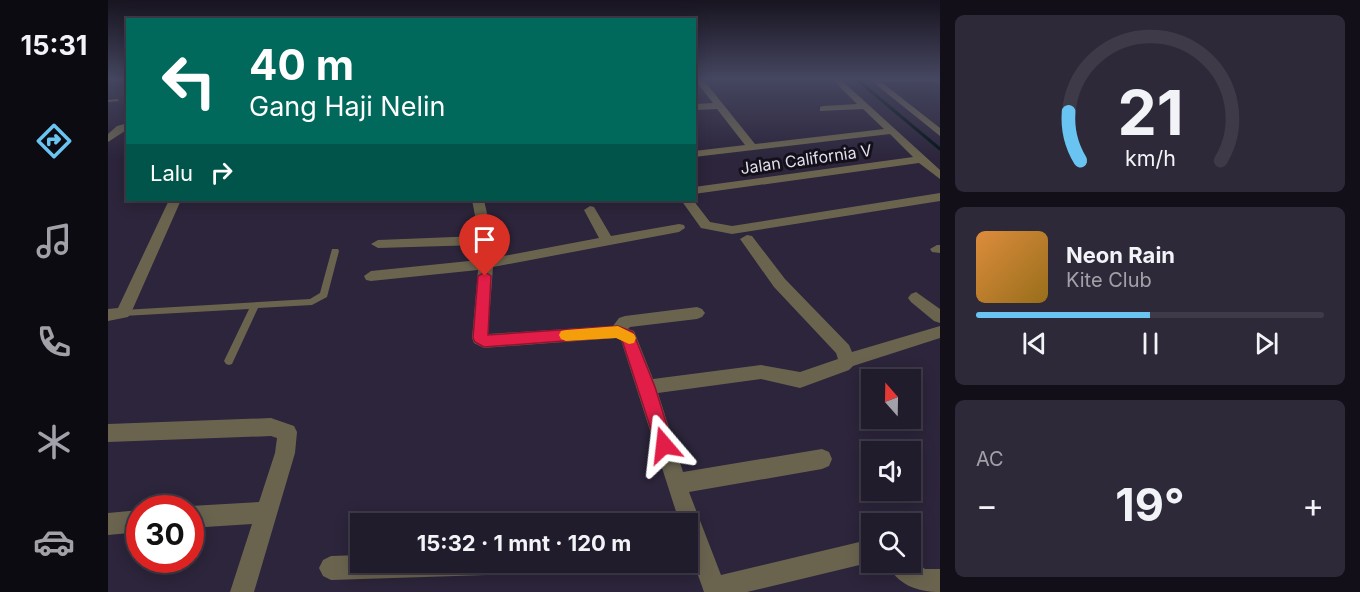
<!DOCTYPE html>
<html lang="id">
<head>
<meta charset="utf-8">
<style>
	body { margin:0; font-family:Inter,sans-serif; background:#2d2938; color:#f1f3f6; height:100vh; display:flex; flex-direction:column; font-size:22px; white-space:nowrap }
	* { box-sizing:border-box; margin:0 }
	p { font-size:20px; color:#a2a1a9 }
	.icon { flex:none; width:33px; height:33px; fill:none; stroke:currentColor; stroke-width:2; stroke-linecap:round; stroke-linejoin:round }
	.map { position:relative; flex:1; overflow:hidden }
	.details { display:flex; flex-direction:column; gap:15px; padding:15px; background:#120f18; width:420px }
	.details>* { flex:none }
	.hud { position:absolute; left:18px; top:18px; width:570px; height:183px; border-radius:0px; box-shadow:0 3px 15px #0003,0 0 0 2px #3e3a48; background:#00695c; color:#fff; overflow:hidden }
	.needle { width:39px; rotate:340deg }
	.buttons { position:absolute; left:753px; top:369px; display:grid; gap:12px }
	.buttons a { display:grid; place-items:center; width:60px; height:60px; border-radius:0px; background:#211c2c; box-shadow:0 3px 15px #0003,0 0 0 2px #3e3a48; font-size:30px }
	.speed { position:absolute; left:18px; top:495px; display:flex; gap:12px; font-size:30px; font-weight:700; text-align:center }
	.speed>* { display:grid; place-content:center; width:78px; height:78px; border-radius:50%; background:#211c2c; box-shadow:0 3px 15px #0003,0 0 0 2px #3e3a48; line-height:1 }
	.speed .limit { border:9px solid #d22; background:#fff; color:#111 }
	.pin { position:absolute; display:grid; place-items:center; width:51px; height:51px; color:#fff; margin:-62px -26px; border-radius:50% 50% 50% 0; rotate:-45deg; box-shadow:0 0 6px #0007 }
	.pin .icon { rotate:45deg }
	.me { position:absolute; width:66px; margin:-33px; rotate:343deg; stroke-linejoin:round; filter:drop-shadow(0 0 4px #0008) }
	.turn { display:flex; align-items:center; gap:21px; height:126px; padding:0 24px; font-size:27px }
	.turn .icon { width:78px; height:78px; stroke-width:2.5 }
	.turn b { display:block; font-size:42px; line-height:51px }
	.then { display:flex; align-items:center; height:57px; padding:0 24px; background:#0003; gap:12px; font-size:22px }
	.big { font-size:45px; font-weight:700; line-height:1.1 }
	.details .widget { flex:1; display:flex; flex-direction:column; justify-content:center; gap:9px; min-width:0; padding:0 21px; border-radius:9px; background:#2d2938 }
	.details .dial { align-items:center; gap:0 }
	.dial svg { height:156px; overflow:visible; fill:none; stroke:#3e3a48; stroke-width:7; stroke-linecap:round; text-anchor:middle }
	.dial text { fill:#f1f3f6; stroke:none }
	.song { display:flex; align-items:center; gap:18px }
	.cover { width:72px; height:72px; border-radius:9px; background:linear-gradient(135deg,hsl(30 70% 55%),hsl(40 70% 35%)) }
	.played { height:6px; border-radius:3px; background:linear-gradient(90deg,#69c4f1 50%,#3e3a48 50%) }
	.keys { display:flex; justify-content:space-around; direction:ltr }
	.heat { display:flex; justify-content:space-between; align-items:center; font-size:33px; direction:ltr }
	.trip { position:absolute; left:242px; top:513px; width:348px; height:60px; border-radius:0px; background:#211c2c; box-shadow:0 3px 15px #0003,0 0 0 2px #3e3a48; font-weight:700; line-height:60px; text-align:center }
	main { display:flex; flex:1; min-height:0 }
	.tabs { display:flex; flex-direction:column; width:108px; justify-content:space-around; align-items:center; background:#0d0b12; color:#a2a1a9 }
	.tabs .icon { width:42px; height:42px }
	.tabs .current { color:#69c4f1 }
	.tabs b { font-size:27px; color:#f1f3f6 }
	.map>svg:first-child { display:block }
	.lines { fill:none; stroke-linecap:round; stroke-linejoin:round }
	.stream { stroke:#001314; stroke-width:3 }
	.lane { fill:#6a644f; fill-rule:evenodd }
	.street { fill:#6a644f; fill-rule:evenodd }
	.route { fill:#e11d48; stroke:#92132f; stroke-width:1.5 }
	.slow { fill:#f59e0b }
	.labels { text-anchor:middle; stroke-width:6; stroke-linejoin:round; paint-order:stroke }
	.far-street-label { font-size:16px; fill:#e3dfee; stroke:#13101a }
</style>
</head>
<body>
<main>
<nav class="tabs">
<b>15:31</b>
<svg class="icon current" aria-label="directions" viewBox="0 0 24 24"><path d="M12 3l9 9-9 9-9-9zM9 14v-3h6M13 9l2 2-2 2"/></svg>
<svg class="icon" aria-label="music" viewBox="0 0 24 24"><path d="M9 18V5l10-2v13"/><circle cx="6" cy="18" r="3"/><circle cx="16" cy="16" r="3"/></svg>
<svg class="icon" aria-label="phone" viewBox="0 0 24 24"><path d="M5 4h4l2 5-3 2q2 4 5 5l2-3 5 2v4C11 20 4 13 5 4z"/></svg>
<svg class="icon" aria-label="climate" viewBox="0 0 24 24"><path d="M12 3v18M4 7l16 10M4 17L20 7"/></svg>
<svg class="icon" aria-label="car" viewBox="0 0 24 24"><path d="M5 17H2v-5l4-1 3-4h7l3 4 3 1v5h-3M9 17h6M6 11h13"/><circle cx="7" cy="17" r="2"/><circle cx="17" cy="17" r="2"/></svg>
</nav>
<div class="map">
<svg width="832" height="592" viewBox="0 0 832 592">
	<rect width="100%" height="100%" fill="#2c253b"/>
	<g class="lines">
		<!-- stream -->
		<polyline class="stream" points="747,78 832,149"/>
		<!-- lane -->
		<g class="lane">
			<polygon points="9,99 11,100 11,101 0,102 0,100"/>
			<polygon points="224,249 230,249 231,251 219,297 204,305 150,308 124,364 121,365 118,364 116,361 141,309 15,316 12,315 11,313 12,311 15,310 202,299 212,293"/>
		</g>
		<!-- street -->
		<g class="street">
			<rect x="3" y="78" width="17" height="3"/>
			<polygon points="588,78 594,78 647,144 776,129 755,109 712,111 712,107 715,106 749,104 723,78 731,78 832,170 832,179 811,163 586,194 586,187 805,157 782,134 586,157 586,151 637,145 609,109 586,110 586,104 605,103 587,80"/>
			<polygon points="760,78 832,78 832,82 772,81 832,128 832,136"/>
			<polygon points="20,123 20,129 0,142 0,134 9,126"/>
			<polygon points="832,193 832,201 624,234 593,228 573,200 585,200 602,222 624,226"/>
			<polygon points="61,200 73,200 23,313 20,317 0,321 0,309 10,308"/>
			<polygon points="364,200 376,200 385,240 385,258 491,238 476,210 482,206 486,207 503,236 571,224 576,225 577,228 571,232 385,267 380,334 505,326 511,318 517,316 589,307 594,309 597,313 594,317 589,319 522,327 520,329 526,331 528,336 545,379 653,365 692,372 730,359 728,353 666,287 632,239 639,235 644,236 677,279 741,345 744,352 832,326 832,338 745,366 741,370 692,388 653,379 550,393 575,472 714,449 721,452 724,459 721,466 714,469 581,492 613,575 764,539 764,562 639,592 596,592 579,544 579,524 572,524 513,340 509,338 376,348 366,343 364,338 370,270 263,281 258,280 256,276 263,271 371,260 371,245 270,248 263,244 270,240 371,236"/>
			<polygon points="829,245 832,245 832,253 824,252 822,249"/>
			<polygon points="808,292 832,309 832,323 826,321 803,302 800,298 803,294"/>
			<polygon points="163,418 186,426 189,432 187,453 146,592 122,592 144,524 82,528 82,508 76,508 82,506 151,502 167,453 169,438 163,436 0,442 0,424"/>
			<polygon points="32,510 32,532 0,535 0,513"/>
			<polygon points="252,555 252,562 418,562 415,570 407,574 223,580 215,576 211,568 215,560 223,556"/>
			<path d="M802,558L817,569H832V592C810,592 788,585 779,562H802Z"/>
			<path d="M479,562H512L509,570C499,574 492,574 482,570Z"/>
		</g>
	</g>
	<!-- sky -->
	<linearGradient id="sky" x2="0" y2="1"><stop stop-color="#181420"/><stop offset="0.49" stop-color="#454660"/><stop offset="1" stop-color="#454660" stop-opacity="0"/></linearGradient>
	<rect width="832" height="160" fill="url(#sky)"/>
	<!-- route -->
	<polygon class="route" points="377,272 383,276 380,335 510,326 525,332 547,387 565,445 563,451 556,454 550,451 514,340 509,337 376,347 367,342 365,338 370,276"/>
	<!-- slow -->
	<polygon class="slow" points="510,326 526,334 528,338 526,343 521,344 508,338 458,341 453,339 451,335 453,331 458,330"/>
	<g class="labels">
		<!-- far-street labels -->
		<g class="far-street-label">
			<text transform="translate(698 159) rotate(-8)" y="6">Jalan California V</text>
		</g>
	</g>
</svg>
<div class="buttons">
<a><svg class="needle" viewBox="-14 -14 28 28"><path d="M0-13l5 13h-10z" fill="#e53935"/><path d="M0 13l5-13h-10z" fill="#a2a1a9"/></svg></a>
<a><svg class="icon" aria-label="sound" viewBox="0 0 24 24"><path d="M4 9h4l5-4v14l-5-4H4zM17 9q2 3 0 6"/></svg></a>
<a><svg class="icon" aria-label="search" viewBox="0 0 24 24"><circle cx="10" cy="10" r="6"/><path d="M15 15l6 6"/></svg></a>
</div>
<div class="speed"><div class="limit">30</div></div>
<div class="pin" style="left:377px;top:276px;background:#d93025"><svg class="icon" aria-label="arrive" viewBox="0 0 24 24"><path d="M6 21V4h12l-3 4 3 4H6"/></svg></div>
<svg class="me" style="left:556px;top:445px" viewBox="-20 -20 40 40"><path d="M0-17L14 15 0 8-14 15z" fill="#e11d48" stroke="#fff" stroke-width="4"/></svg>
<div class="trip">15:32 · 1 mnt · 120 m</div>
<div class="hud">
<div class="turn"><svg class="icon" aria-label="left" viewBox="0 0 24 24"><path d="M17 20v-9H6M10 6l-5 5 5 5"/></svg><div><b>40 m</b>Gang Haji Nelin</div></div>
<div class="then">Lalu<svg class="icon" aria-label="right" viewBox="0 0 24 24"><path d="M7 20v-9h11M14 6l5 5-5 5"/></svg></div>
</div>
</div>
<section class="details">
<div class="widget dial"><svg viewBox="0 0 100 80">
<path d="M14 69A42 42 0 1 1 86 69"/>
<path d="M14 69A42 42 0 0 1 8 44" stroke="#69c4f1"/>
<text x="50" y="56" font-size="32" font-weight="700">21</text>
<text x="50" y="72" font-size="11">km/h</text>
</svg></div>
<div class="widget">
<div class="song"><i class="cover"></i><div><b>Neon Rain</b><p>Kite Club</p></div></div>
<div class="played"></div>
<div class="keys"><svg class="icon" aria-label="previous" viewBox="0 0 24 24"><path d="M18 5L8 12l10 7zM5 5v14"/></svg><svg class="icon" aria-label="pause" viewBox="0 0 24 24"><path d="M8 5v14M16 5v14"/></svg><svg class="icon" aria-label="next" viewBox="0 0 24 24"><path d="M6 5l10 7-10 7zM19 5v14"/></svg></div>
</div>
<div class="widget"><p>AC</p>
<div class="heat"><a>−</a><b class="big">19°</b><a>+</a></div>
</div>
</section>
</main>
</body>
</html>
